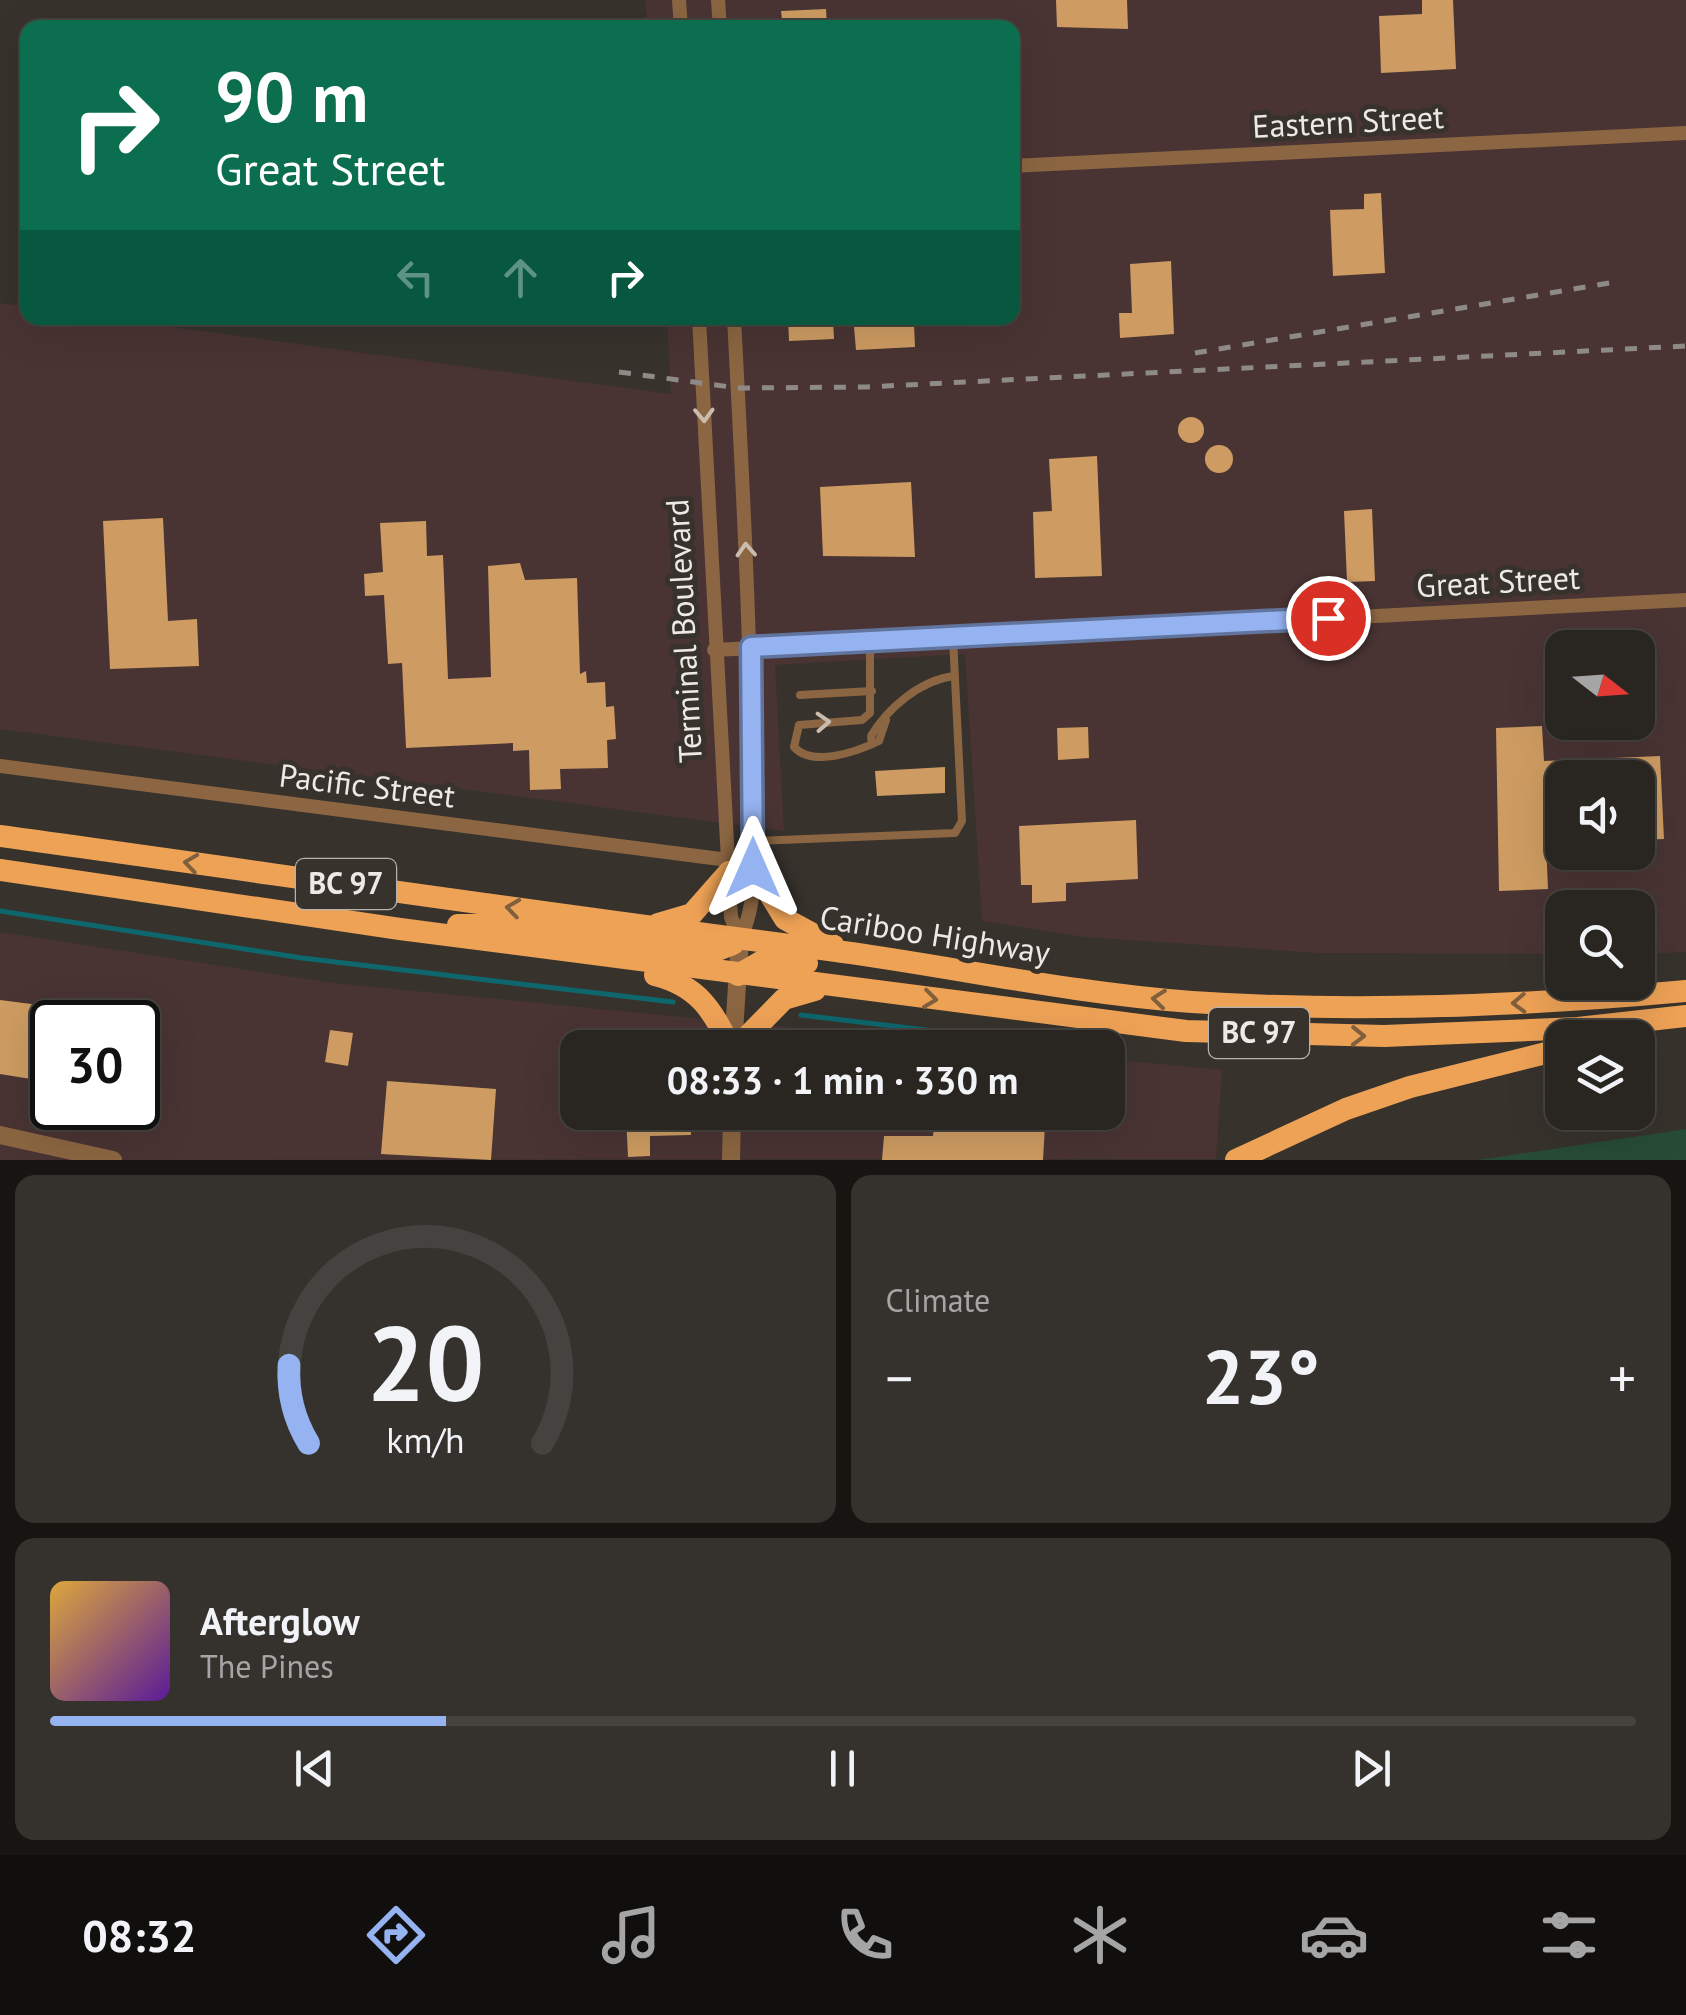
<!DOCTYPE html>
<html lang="en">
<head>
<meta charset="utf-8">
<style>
	body { margin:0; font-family:"PT Sans",sans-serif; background:#35322e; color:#f1f3f6; height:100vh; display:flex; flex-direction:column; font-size:38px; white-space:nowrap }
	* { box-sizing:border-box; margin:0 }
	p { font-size:32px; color:#a5a5a5 }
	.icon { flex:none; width:55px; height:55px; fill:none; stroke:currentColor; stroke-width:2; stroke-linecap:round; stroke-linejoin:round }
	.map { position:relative; height:1160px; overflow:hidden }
	.drawer { display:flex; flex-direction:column; gap:15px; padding:15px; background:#171512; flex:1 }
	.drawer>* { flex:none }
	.banner { position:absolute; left:20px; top:20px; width:1000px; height:305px; border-radius:20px; box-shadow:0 10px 40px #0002,0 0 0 2px #45433f; background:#0b6e4f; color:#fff; overflow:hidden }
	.needle { width:65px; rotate:107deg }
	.controls { position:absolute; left:1545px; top:630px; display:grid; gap:20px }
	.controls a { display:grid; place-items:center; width:110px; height:110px; border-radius:20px; background:#292621; box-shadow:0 10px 40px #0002,0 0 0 2px #45433f; font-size:50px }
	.speed { position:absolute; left:30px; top:1000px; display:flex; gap:20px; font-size:50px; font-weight:700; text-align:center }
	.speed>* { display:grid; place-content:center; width:130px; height:130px; border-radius:50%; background:#292621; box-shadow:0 10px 40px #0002,0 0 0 2px #45433f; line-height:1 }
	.speed .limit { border:5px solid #111; border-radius:15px; background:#fff; color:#111 }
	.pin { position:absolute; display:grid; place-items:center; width:85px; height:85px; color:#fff; margin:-42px; border:5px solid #fff; border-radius:50%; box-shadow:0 2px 10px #0007 }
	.me { position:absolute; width:110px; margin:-55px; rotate:0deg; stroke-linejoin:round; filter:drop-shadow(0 0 8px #0008) }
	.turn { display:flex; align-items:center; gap:35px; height:210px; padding:0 30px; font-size:45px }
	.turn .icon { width:130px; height:130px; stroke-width:2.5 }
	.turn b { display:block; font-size:70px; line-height:85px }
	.lanes { display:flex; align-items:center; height:95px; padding:0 30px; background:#0003; justify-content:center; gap:50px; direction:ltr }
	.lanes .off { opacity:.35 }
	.big { font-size:75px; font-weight:700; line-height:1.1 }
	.drawer .widget { flex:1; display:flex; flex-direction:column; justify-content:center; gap:15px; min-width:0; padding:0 35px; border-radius:20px; background:#35322e }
	.drawer .dial { align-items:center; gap:0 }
	.dial svg { height:260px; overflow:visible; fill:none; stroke:#45433f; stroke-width:7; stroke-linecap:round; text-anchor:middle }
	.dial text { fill:#f1f3f6; stroke:none }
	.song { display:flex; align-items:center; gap:30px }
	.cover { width:120px; height:120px; border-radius:15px; background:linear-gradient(135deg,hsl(40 70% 55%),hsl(270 70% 35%)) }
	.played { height:10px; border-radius:5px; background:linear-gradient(90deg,#95b2f1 25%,#45433f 25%) }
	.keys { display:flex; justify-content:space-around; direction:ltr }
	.heat { display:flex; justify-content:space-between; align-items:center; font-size:55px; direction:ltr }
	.drawer .tiles { flex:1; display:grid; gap:15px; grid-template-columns:1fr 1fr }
	.widget:last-child { grid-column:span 2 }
	.trip { position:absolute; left:560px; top:1030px; width:565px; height:100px; border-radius:20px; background:#292621; box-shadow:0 10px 40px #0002,0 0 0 2px #45433f; font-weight:700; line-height:100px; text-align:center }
	.tab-bar { display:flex; height:160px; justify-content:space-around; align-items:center; background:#100f0d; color:#a5a5a5 }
	.tab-bar .icon { width:70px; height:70px }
	.tab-bar .on { color:#95b2f1 }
	.tab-bar b { font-size:45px; color:#f1f3f6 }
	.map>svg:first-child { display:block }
	.industrial { fill:#493433; fill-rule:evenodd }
	.green { fill:#274c36 }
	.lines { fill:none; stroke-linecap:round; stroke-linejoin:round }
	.stream { stroke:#0d676d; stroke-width:5 }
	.building { fill:#ce9c62 }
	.service { stroke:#8c6642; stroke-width:8 }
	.minor { stroke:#8c6642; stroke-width:14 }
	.tertiary { stroke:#8c6642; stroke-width:18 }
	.trunk { stroke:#eea256; stroke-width:22 }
	.rail { stroke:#8e8a85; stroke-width:5; stroke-dasharray:12 12; stroke-linecap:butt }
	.oneway { stroke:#cbbbad }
	.oneway2 { stroke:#805f3d }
	.route-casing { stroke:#61749d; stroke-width:25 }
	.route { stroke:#95b2f1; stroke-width:18 }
	.labels { text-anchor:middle; stroke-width:10; stroke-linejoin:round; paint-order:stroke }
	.shield { fill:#37322c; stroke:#b6b2ae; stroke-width:2.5 }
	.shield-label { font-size:30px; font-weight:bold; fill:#ede9e6 }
	.street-label { font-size:32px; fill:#ede9e6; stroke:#37322c }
</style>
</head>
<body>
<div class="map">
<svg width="1686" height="1160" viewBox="0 0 1686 1160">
	<rect width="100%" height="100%" fill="#37322c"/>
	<!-- industrial -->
	<g class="industrial">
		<path d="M645,0H1686V952L1638,954V908H1562V954L1319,953L1085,937L982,921L965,654L775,665L784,831L0,729V303L27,307L28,318H104L671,394L667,318H1012V28L647,27ZM1562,648H1638V722H1562ZM1562,778H1638V852H1562Z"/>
		<path d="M0,932L333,983L989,1047L578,1048V1112H1108V1059L1222,1070L1216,1159L0,1160ZM52,1022H138V1108H52Z"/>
	</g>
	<!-- green -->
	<polygon class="green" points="1686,1129 1686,1160 1478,1160"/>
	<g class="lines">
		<!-- stream -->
		<g class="stream">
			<polyline points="0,911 302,958 673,1002"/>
			<polyline points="801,1015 1076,1048"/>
		</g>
	</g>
	<!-- building -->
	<g class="building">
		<polygon points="1056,0 1127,0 1128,29 1057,27"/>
		<polygon points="1422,0 1453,0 1456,69 1381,73 1379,16 1422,14"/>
		<polygon points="826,9 827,28 783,28 781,11"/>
		<polygon points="1381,193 1385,273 1333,276 1330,210 1364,209 1364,194"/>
		<polygon points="1171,261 1174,334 1120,338 1119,313 1132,313 1130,264"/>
		<polygon points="788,318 833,318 834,339 789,341"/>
		<polygon points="914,324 915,347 856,350 854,327"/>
		<circle cx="1191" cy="430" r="13"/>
		<circle cx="1219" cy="459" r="14"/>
		<polygon points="1097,456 1102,576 1035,578 1033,512 1052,511 1049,459"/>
		<polygon points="911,482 915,557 823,556 820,487"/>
		<polygon points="1372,509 1375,581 1347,582 1344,511"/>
		<polygon points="163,518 168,621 197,619 199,666 110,669 103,521"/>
		<polygon points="426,521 427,556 443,555 448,679 491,677 488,566 520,563 525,580 577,578 580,674 586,671 587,683 605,682 606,707 614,706 616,739 607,740 608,768 560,769 561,789 530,790 529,750 513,751 513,743 406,748 402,663 388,664 384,595 365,596 364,574 383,572 380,523"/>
		<polygon points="1542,726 1544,761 1660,756 1664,839 1638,840 1638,778 1562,778 1562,842 1546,843 1548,889 1499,891 1496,728"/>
		<polygon points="1088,727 1089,758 1058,760 1057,728"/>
		<polygon points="945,767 945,793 877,796 875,771"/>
		<polygon points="1136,820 1138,879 1066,883 1066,901 1032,903 1032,885 1021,885 1019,826"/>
		<polygon points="0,1000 47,1006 37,1080 0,1074"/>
		<polygon points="330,1030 353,1033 348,1066 325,1062"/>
		<polygon points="387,1081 496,1089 491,1160 381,1154"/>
		<polygon points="632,1112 690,1112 691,1135 650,1136 650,1156 628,1157 626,1116"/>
		<polygon points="935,1117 1045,1125 1043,1160 882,1160 884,1136 933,1136"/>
	</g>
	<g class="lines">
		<!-- service -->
		<g class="service">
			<path d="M870,642V713L862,720L799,725L794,747C813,768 858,751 879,741L886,720"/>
			<polyline points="800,695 872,691"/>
			<path d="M872,744L871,736C887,709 920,680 954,676"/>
			<polyline points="753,841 955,833 962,821 953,638"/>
		</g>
		<!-- minor -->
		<g class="minor">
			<polyline points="679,0 681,28"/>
			<polyline points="718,0 720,28"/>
			<polyline points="1012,166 1686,133"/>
			<polyline points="699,318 731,917 740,939"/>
			<path d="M734,318C742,470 750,621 752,774C752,825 763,892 740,939"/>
			<polyline points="714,650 1686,600"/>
			<polyline points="0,766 728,860"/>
		</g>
		<!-- tertiary -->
		<g class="tertiary">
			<polyline points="733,1048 740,939"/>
			<polyline points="0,1135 113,1160"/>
			<polyline points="731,1160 732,1112"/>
		</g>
		<!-- trunk -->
		<g class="trunk">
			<path d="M0,836C276,874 552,915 829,950C950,966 1069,993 1192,1002C1356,1013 1522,1006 1686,991"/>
			<polyline points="753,867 785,919 833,945"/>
			<polyline points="0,870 400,929 1186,1031 1384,1036 1578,1028 1686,1016"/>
			<polyline points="658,924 692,914 729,872"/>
			<polyline points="458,925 494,925 694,949 715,951 733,944"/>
			<path d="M655,975C699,986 712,1010 731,1048"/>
			<polyline points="738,975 764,960 807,963"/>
			<polyline points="736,1048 784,999 815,990"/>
			<polyline points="1236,1160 1346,1109 1410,1087 1562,1049"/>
		</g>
		<!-- rail -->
		<g class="rail">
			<polyline points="1195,353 1615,282"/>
			<polyline points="619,372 738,388 866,387 1686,346"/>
		</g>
	</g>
	<!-- one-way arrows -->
	<defs><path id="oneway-chevron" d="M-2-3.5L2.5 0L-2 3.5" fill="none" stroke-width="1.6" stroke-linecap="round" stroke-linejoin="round" transform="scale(2.5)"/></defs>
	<g class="oneway">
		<use href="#oneway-chevron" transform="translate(704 415) rotate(88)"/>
		<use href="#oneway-chevron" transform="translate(746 550) rotate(-93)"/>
		<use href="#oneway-chevron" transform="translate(823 722) rotate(-3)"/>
	</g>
	<g class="oneway2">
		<use href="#oneway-chevron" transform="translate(191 863) rotate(-172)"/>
		<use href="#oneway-chevron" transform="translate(513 908) rotate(-172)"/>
		<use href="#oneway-chevron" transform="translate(930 999) rotate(7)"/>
		<use href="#oneway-chevron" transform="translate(1159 999) rotate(-174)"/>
		<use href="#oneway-chevron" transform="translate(1519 1003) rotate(178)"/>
		<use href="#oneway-chevron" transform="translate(1358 1036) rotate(1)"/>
	</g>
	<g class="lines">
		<defs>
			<polyline id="route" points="753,868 751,647 1328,618"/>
		</defs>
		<!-- route casing -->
		<use href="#route" class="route-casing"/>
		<!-- route -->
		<use href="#route" class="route"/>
	</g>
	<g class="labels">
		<!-- shield labels -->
		<g class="shield">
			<rect x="296" y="859" width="100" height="50" rx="8"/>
			<rect x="1209" y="1008" width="100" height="50" rx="8"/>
		</g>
		<g class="shield-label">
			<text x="346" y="894">BC 97</text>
			<text x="1259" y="1043">BC 97</text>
		</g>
		<!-- street labels -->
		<g class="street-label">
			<text transform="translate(1348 122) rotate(-3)" y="11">Eastern Street</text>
			<text transform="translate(1498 582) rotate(-3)" y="11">Great Street</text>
			<text transform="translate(684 631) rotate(-93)" y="11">Terminal Boulevard</text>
			<text transform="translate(367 786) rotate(7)" y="11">Pacific Street</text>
			<text transform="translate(935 935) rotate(9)" y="11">Cariboo Highway</text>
		</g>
	</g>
</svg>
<div class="controls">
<a><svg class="needle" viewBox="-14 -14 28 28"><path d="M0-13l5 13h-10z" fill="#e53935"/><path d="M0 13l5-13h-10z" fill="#a5a5a5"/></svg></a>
<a><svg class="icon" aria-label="sound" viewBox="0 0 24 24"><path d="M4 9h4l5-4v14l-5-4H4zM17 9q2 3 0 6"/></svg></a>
<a><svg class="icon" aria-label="search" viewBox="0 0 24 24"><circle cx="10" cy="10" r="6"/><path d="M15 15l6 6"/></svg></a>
<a><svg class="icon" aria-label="layers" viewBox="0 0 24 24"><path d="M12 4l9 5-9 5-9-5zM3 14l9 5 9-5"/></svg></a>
</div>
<div class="speed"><div class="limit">30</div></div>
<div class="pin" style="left:1328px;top:618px;background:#d93025"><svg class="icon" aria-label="arrive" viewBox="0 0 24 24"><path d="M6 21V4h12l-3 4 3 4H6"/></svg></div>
<svg class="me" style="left:753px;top:868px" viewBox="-20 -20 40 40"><path d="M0-17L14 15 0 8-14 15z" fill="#95b2f1" stroke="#fff" stroke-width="4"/></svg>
<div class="trip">08:33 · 1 min · 330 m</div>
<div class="banner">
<div class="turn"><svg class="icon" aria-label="right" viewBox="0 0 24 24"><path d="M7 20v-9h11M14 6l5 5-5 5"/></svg><div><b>90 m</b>Great Street</div></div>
<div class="lanes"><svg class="icon off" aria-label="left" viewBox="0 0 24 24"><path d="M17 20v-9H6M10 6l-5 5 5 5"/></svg><svg class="icon off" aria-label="ahead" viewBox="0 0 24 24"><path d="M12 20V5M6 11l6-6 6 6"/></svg><svg class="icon" aria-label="right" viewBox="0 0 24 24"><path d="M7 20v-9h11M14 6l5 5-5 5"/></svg></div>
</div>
</div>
<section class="drawer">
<div class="tiles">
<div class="widget dial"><svg viewBox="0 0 100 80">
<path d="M14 69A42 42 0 1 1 86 69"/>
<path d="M14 69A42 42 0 0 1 8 45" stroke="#95b2f1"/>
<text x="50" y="56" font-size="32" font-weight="700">20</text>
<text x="50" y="72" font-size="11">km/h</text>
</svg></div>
<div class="widget"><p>Climate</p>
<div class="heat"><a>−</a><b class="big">23°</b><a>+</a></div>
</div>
<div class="widget">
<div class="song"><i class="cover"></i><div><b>Afterglow</b><p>The Pines</p></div></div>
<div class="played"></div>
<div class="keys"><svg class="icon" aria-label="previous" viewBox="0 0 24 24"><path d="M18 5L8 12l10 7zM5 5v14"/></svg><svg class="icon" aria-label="pause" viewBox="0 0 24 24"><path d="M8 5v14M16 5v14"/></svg><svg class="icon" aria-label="next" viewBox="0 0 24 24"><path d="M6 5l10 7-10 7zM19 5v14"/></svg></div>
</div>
</div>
</section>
<nav class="tab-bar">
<b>08:32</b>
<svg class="icon on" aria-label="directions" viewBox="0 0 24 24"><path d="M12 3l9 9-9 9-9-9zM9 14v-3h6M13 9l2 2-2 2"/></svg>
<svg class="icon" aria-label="music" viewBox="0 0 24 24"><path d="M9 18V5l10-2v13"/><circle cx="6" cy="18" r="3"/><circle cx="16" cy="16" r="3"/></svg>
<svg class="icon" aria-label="phone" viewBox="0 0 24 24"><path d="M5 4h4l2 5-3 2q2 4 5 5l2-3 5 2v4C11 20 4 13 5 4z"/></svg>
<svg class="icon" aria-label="climate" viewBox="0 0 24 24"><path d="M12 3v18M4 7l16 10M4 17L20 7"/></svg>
<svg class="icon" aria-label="car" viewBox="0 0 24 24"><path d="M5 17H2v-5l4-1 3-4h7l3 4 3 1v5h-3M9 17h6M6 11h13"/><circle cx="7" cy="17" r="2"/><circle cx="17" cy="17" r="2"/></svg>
<svg class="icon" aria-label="filters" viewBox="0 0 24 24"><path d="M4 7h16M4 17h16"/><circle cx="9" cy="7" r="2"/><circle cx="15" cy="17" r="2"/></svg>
</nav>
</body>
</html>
